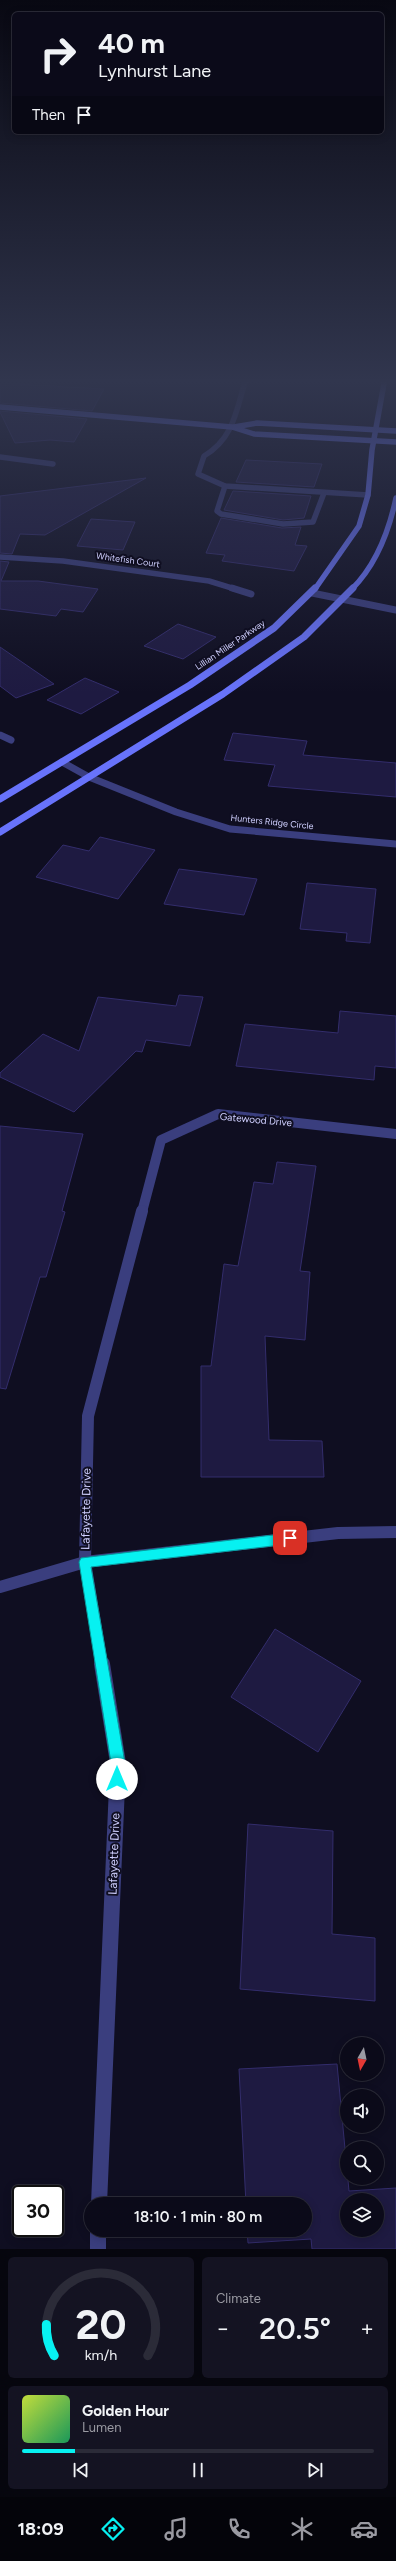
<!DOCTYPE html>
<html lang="en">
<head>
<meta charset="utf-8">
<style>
	body { margin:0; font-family:Figtree,sans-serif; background:#141322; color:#f1f3f6; height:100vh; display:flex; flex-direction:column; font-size:15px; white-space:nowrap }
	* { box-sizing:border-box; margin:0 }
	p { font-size:13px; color:#9a9aa2 }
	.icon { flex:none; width:22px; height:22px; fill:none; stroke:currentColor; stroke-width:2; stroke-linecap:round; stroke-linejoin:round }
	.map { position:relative; height:2249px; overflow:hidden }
	.drawer { display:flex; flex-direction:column; gap:8px; padding:8px; background:#06060e; flex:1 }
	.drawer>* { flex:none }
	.hud { position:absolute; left:12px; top:12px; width:372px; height:122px; border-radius:6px; box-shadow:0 2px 10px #0003,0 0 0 1px #2b2b38; background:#0b0a19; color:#f1f3f6; overflow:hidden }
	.needle { width:26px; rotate:189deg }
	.tools { position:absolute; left:340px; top:2037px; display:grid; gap:8px }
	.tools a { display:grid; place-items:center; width:44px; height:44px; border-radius:50%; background:#0b0a19; box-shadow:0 2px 10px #0003,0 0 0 1px #2b2b38; font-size:20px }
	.speed { position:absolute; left:12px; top:2185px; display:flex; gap:8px; font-size:20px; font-weight:700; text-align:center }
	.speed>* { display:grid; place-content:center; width:52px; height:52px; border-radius:50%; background:#0b0a19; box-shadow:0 2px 10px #0003,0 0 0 1px #2b2b38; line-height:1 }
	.speed .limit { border:2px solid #111; border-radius:6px; background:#fff; color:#111 }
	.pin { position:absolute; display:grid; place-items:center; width:34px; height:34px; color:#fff; margin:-17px; border-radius:8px; box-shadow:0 2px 6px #0006 }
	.me { position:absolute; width:44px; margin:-22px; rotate:0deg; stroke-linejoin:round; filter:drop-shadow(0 0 3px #0008) }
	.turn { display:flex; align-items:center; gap:14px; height:84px; padding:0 20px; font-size:18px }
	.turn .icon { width:52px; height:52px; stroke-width:2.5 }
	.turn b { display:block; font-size:28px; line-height:34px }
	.then { display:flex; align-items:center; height:38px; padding:0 20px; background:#0003; gap:8px; font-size:15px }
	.big { font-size:30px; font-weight:600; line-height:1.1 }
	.drawer .card { flex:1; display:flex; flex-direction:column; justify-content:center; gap:6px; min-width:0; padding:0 14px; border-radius:6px; background:#141322 }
	.drawer .dial { align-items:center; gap:0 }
	.dial svg { height:104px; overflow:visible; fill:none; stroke:#2b2b38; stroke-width:7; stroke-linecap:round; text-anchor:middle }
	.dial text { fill:#f1f3f6; stroke:none }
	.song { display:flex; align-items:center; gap:12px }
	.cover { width:48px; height:48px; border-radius:6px; background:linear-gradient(135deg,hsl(70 70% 55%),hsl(150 70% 35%)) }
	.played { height:4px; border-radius:2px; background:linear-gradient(90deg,#07f1f1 15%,#2b2b38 15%) }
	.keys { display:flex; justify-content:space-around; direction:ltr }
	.heat { display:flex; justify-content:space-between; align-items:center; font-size:22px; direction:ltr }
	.drawer .tiles { flex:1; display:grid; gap:8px; grid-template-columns:1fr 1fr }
	.card:last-child { grid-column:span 2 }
	.trip { position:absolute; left:84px; top:2197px; width:228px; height:40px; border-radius:20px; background:#0b0a19; box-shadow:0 2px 10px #0003,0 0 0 1px #2b2b38; font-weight:600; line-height:40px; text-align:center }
	.menu { display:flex; height:64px; justify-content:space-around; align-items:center; background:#04040a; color:#9a9aa2 }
	.menu .icon { width:28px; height:28px }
	.menu .on { color:#07f1f1 }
	.menu b { font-size:18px; color:#f1f3f6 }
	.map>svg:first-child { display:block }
	.building { fill:#1e1a41; stroke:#332d6c; fill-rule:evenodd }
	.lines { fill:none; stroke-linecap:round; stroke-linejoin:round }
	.lane { stroke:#3a3e7e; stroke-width:5.5 }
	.street-far4 { stroke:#3a3e7e; stroke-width:5.5 }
	.street-far3 { stroke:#3a3e7e; stroke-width:7 }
	.street-far2 { stroke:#3a3e7e; stroke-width:10 }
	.street-far1 { stroke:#3a3e7e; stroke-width:12 }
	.street { stroke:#3a3e7e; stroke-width:16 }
	.secondary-far1 { stroke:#6873fb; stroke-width:5.5 }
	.secondary { stroke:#6873fb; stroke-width:7 }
	.route { fill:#07f1f1; stroke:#059d9d }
	.labels { text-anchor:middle; stroke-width:4; stroke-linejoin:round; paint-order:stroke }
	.far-street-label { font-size:9px; fill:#cfcffe; stroke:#0f0e21 }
	.street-label { font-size:10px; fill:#cfcffe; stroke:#0f0e21 }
	.near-street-label { font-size:12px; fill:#cfcffe; stroke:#0f0e21 }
</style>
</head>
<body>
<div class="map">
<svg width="396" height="2249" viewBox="0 0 396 2249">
	<rect width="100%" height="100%" fill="#0f0e21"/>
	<!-- building -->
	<g class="building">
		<polygon points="0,383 68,387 104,389 92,411 0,403"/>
		<polygon points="0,412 0,411 87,419 74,442 50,440 15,443"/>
		<polygon points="246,460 322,464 314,487 236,482"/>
		<polygon points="146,478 45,535 20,534 12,554 0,553 0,496"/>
		<polygon points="233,491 311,496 304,518 283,520 224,510"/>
		<polygon points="221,518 282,528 301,527 295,545 307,546 294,571 222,561 225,555 206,553"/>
		<polygon points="91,519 135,522 123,550 77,546"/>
		<polygon points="0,561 9,562 1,581 38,581 98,589 83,612 61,609 56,616 0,609"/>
		<polygon points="178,624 216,637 183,659 144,646"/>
		<polygon points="0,647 54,684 16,698 0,686"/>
		<polygon points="85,678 119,692 81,714 47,700"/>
		<polygon points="233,733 307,741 303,755 396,763 396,797 268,786 275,765 224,760"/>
		<polygon points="100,837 155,850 118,899 36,877 63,845 89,851"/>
		<polygon points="179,869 257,879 244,915 164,904"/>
		<polygon points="307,883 376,889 370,943 346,941 347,933 300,929"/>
		<polygon points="179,995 203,997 190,1046 146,1040 142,1052 136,1051 74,1112 0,1077 0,1073 43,1034 79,1051 98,997 176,1006"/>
		<polygon points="340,1011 396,1016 396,1068 375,1066 374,1080 236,1066 245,1024 338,1033"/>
		<polygon points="0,1126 83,1134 62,1211 65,1212 46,1277 40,1277 6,1389 0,1388"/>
		<polygon points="277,1162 316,1166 300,1271 310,1272 305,1340 265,1336 269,1440 322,1441 324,1477 201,1477 201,1366 211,1366 224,1264 238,1266 254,1182 273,1184"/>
		<polygon points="275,1629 361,1681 318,1752 231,1697"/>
		<polygon points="248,1824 333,1831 332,1934 375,1938 375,2001 240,1989"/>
		<path d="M337,2064L349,2191L396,2188V2249H312L311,2239L248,2243L247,2230H305V2204H246L239,2069ZM347,2200H377V2230H347Z"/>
	</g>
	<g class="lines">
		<!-- lane -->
		<g class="lane">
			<path d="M251,378L245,382C236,412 233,439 204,456L198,474L225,486L368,495"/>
			<polyline points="225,486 217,511 221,514 283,524 313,522 324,493"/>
		</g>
		<!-- street-far4 -->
		<g class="street-far4">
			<polyline points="0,457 53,464"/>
			<polyline points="0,557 63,561 209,581 235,589"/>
		</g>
		<!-- street-far3 -->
		<g class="street-far3">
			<polyline points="232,588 251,594"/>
			<polyline points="312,593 396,610"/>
			<polyline points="0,735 11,740"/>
			<polyline points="62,762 89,777 176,812 230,829 396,844"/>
		</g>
		<!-- street-far2 -->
		<polyline class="street-far2" points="142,1212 161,1140 218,1114 396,1134"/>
		<!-- street-far1 -->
		<g class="street-far1">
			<polyline points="0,1587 85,1562 338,1533 396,1532"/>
			<polyline points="102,1665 85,1562 88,1416 142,1211"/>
		</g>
		<!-- street -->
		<g class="street">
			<polyline points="99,2204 118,1763 102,1664"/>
			<polyline points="98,2230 98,2249"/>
		</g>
		<!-- secondary-far1 -->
		<g class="secondary-far1">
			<polyline points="0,407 232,427 254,434 396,442"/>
			<polyline points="234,427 257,423 396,431"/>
			<polyline points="315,589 359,526 368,495 372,450 385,378"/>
			<path d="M352,589C376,565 389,531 396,498"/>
		</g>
		<!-- secondary -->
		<g class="secondary">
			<polyline points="0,799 190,685 274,628 315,588"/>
			<polyline points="0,832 223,694 304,637 353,588"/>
		</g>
	</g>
	<!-- sky -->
	<linearGradient id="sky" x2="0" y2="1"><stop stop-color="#080812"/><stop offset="0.55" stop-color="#31364e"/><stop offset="1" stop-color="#31364e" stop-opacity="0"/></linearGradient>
	<rect width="396" height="693" fill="url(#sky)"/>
	<!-- route -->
	<polygon class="route" points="290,1533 296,1538 290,1544 91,1567 125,1763 122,1783 117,1785 113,1783 111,1763 79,1562 81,1558"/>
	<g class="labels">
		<!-- far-street labels -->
		<g class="far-street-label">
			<text transform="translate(128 560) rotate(8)" y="3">Whitefish Court</text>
			<text transform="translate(230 645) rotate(-34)" y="3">Lillian Miller Parkway</text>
			<text transform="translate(272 822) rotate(6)" y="3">Hunters Ridge Circle</text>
		</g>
		<!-- street labels -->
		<g class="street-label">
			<text transform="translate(256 1119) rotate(5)" y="4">Gatewood Drive</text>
		</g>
		<!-- near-street labels -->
		<g class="near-street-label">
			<text transform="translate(86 1509) rotate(-89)" y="4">Lafayette Drive</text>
			<text transform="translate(114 1854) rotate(-88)" y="4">Lafayette Drive</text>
		</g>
	</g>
</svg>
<div class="tools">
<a><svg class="needle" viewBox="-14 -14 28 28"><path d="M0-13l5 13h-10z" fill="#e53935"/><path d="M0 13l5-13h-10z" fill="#9a9aa2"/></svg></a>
<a><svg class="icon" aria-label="sound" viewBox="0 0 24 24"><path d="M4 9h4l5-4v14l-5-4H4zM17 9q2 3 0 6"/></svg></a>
<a><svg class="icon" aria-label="search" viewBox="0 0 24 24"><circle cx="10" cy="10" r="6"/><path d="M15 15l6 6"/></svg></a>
<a><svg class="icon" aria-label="layers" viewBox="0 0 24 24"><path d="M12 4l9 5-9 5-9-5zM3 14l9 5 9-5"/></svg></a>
</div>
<div class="speed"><div class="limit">30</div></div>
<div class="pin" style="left:290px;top:1538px;background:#d93025"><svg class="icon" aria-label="arrive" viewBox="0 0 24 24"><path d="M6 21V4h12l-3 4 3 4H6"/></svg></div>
<svg class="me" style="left:117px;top:1779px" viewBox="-20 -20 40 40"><circle r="19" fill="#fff"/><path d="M0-13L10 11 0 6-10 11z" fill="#07f1f1"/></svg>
<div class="trip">18:10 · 1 min · 80 m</div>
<div class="hud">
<div class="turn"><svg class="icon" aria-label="right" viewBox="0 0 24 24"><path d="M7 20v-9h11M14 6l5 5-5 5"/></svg><div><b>40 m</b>Lynhurst Lane</div></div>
<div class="then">Then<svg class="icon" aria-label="arrive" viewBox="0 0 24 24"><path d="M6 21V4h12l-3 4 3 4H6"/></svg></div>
</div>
</div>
<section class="drawer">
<div class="tiles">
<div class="card dial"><svg viewBox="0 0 100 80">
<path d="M14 69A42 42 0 1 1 86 69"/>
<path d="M14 69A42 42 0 0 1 8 45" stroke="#07f1f1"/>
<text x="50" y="56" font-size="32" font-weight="700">20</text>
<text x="50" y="72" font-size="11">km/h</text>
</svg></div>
<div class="card"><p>Climate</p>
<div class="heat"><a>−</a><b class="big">20.5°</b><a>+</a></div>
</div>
<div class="card">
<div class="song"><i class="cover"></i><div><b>Golden Hour</b><p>Lumen</p></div></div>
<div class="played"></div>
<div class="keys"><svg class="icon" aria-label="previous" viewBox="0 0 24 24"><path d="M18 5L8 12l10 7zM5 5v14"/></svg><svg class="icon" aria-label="pause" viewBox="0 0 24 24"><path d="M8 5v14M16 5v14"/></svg><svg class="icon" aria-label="next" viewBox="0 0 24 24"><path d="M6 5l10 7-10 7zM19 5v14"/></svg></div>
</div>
</div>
</section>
<nav class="menu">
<b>18:09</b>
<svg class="icon on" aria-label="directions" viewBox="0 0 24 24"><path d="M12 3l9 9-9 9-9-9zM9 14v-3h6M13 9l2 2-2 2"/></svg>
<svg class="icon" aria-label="music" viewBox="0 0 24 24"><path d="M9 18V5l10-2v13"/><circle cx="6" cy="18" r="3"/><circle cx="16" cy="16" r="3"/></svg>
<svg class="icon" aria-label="phone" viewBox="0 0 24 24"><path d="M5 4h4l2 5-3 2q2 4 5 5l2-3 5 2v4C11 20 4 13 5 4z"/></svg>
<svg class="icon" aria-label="climate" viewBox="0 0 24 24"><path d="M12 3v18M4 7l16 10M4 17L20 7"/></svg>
<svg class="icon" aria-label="car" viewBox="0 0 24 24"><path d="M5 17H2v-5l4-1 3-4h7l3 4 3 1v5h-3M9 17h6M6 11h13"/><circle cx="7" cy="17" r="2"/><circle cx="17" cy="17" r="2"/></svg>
</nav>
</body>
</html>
